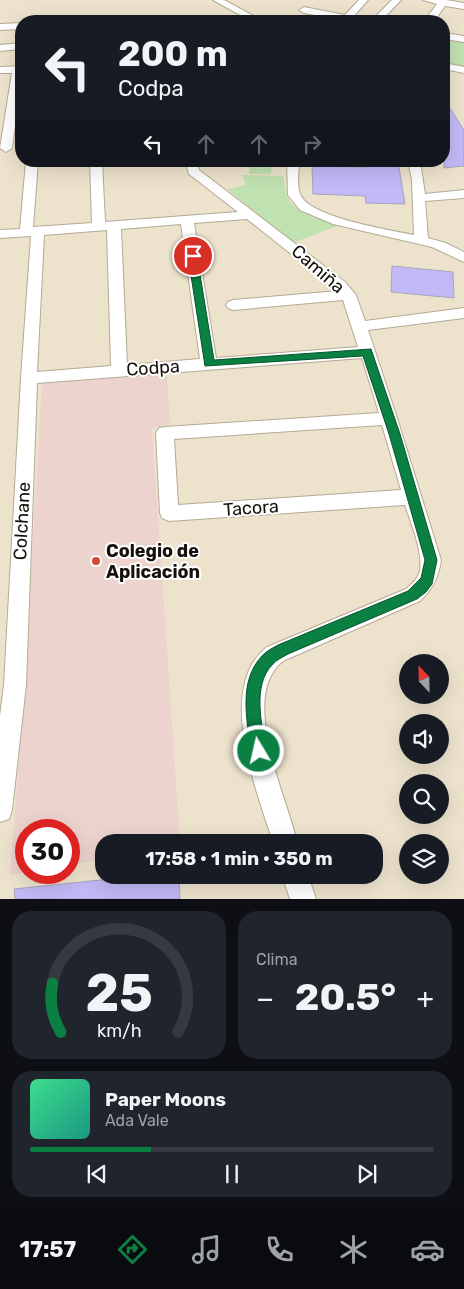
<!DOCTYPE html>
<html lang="es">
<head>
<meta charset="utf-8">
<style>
	body { margin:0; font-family:Rubik,sans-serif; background:#20242c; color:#f1f3f6; height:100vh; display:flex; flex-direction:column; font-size:19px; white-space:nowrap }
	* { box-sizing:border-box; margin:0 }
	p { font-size:16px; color:#9ea1a6 }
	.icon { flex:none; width:28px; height:28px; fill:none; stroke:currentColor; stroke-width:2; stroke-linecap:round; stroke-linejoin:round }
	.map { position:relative; height:899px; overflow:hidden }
	.sheet { display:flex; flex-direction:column; gap:12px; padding:12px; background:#0d0f14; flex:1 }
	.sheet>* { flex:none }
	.top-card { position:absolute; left:15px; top:15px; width:435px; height:152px; border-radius:20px; box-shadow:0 5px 20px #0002; background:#171b24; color:#f1f3f6; overflow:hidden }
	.needle { width:32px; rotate:338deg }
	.tools { position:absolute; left:399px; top:654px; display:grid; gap:10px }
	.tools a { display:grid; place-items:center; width:50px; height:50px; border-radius:50%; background:#171b24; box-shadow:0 5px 20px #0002; font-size:25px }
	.speed { position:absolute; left:15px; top:819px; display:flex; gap:10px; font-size:25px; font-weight:700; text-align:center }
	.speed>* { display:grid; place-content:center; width:65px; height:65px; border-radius:50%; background:#171b24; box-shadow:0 5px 20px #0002; line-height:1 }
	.speed .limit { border:8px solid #d22; background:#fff; color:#111 }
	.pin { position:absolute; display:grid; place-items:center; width:42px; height:42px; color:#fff; margin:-21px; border:2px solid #fff; border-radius:50%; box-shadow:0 1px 5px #0007 }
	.me { position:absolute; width:55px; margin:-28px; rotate:351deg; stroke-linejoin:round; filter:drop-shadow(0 0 4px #0008) }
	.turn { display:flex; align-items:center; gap:18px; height:105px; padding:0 20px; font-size:22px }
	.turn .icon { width:65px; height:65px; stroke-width:2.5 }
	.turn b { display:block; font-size:35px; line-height:42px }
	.lanes { display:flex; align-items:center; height:48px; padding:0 20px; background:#0003; justify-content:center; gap:25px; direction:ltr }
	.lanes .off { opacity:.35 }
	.big { font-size:38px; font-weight:700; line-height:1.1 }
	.sheet .card { flex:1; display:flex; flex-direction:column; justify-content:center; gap:8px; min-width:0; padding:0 18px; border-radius:20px; background:#20242c }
	.sheet .dial { align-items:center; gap:0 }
	.dial svg { height:130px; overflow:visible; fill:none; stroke:#363941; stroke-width:7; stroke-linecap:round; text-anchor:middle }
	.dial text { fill:#f1f3f6; stroke:none }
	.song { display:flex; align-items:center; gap:15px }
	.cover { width:60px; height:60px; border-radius:8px; background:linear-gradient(135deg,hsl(150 70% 55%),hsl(170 70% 35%)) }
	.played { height:5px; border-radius:2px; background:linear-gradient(90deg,#0b8043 30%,#363941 30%) }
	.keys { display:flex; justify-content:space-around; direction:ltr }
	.heat { display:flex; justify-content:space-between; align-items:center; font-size:28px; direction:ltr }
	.sheet .tiles { flex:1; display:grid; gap:12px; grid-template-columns:1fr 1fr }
	.card:last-child { grid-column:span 2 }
	.trip { position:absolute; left:95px; top:834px; width:288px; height:50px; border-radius:20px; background:#171b24; box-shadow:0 5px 20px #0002; font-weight:700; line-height:50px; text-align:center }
	.dock { display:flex; height:80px; justify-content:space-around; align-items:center; background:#090b0e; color:#9ea1a6 }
	.dock .icon { width:35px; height:35px }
	.dock .current { color:#0b8043 }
	.dock b { font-size:22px; color:#f1f3f6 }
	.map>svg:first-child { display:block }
	.education { fill:#edd3ce }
	.green { fill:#c0e1b0 }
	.building { fill:#c2b9f7; stroke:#a7a5bb }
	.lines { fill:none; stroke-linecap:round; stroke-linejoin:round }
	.minor-casing { stroke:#b4aa95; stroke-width:2 }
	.minor { fill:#fff; fill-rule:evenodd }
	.route { fill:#0b8043; stroke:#07532c }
	.poi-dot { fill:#d54837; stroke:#fff; stroke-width:2 }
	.labels { text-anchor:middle; stroke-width:4; stroke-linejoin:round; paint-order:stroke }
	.street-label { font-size:18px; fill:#16120b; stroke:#fff }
	.poi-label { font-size:18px; font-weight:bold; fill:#16120b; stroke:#fff; text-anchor:start }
</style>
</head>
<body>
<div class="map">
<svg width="464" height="899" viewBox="0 0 464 899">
	<rect width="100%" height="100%" fill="#ede3cd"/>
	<!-- education -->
	<polygon class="education" points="167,374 170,425 152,428 180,842 104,842 104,859 69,865 69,830 26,830 26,872 10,875 24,695 42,383"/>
	<!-- green -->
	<g class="green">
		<polygon points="444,36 464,40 464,67 444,63"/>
		<polygon points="250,161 272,161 271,174 249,174"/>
		<path d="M242,175L283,176C285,183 285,194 289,200C298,215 324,219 339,225L293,243L227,189L246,185Z"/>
	</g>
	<!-- building -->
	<g class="building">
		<polygon points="444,99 464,130 464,166 444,168"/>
		<polygon points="364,161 398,161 405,204 366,203 365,196 313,194 312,166 366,167"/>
		<polygon points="392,266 453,272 454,298 391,292"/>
		<polygon points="149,875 179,875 180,899 15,899 14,889"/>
	</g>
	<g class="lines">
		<defs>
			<g id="minor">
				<polygon points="213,0 224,0 263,21 251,21"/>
				<polygon points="359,0 368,0 354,16 369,19 371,21 347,21 304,13 299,10 304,7 345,15"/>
				<polygon points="392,0 401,0 381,21 371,21"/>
				<polygon points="423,0 446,0 464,3 464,9 445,6 434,21 424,21 437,4"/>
				<polygon points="128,18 147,18 152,21 123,21"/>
				<polygon points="21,23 21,29 0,30 0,24"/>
				<polygon points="444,33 464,36 464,42 444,39"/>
				<polygon points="21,43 21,49 0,51 0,45"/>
				<polygon points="444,63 464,67 464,73 444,69"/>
				<polygon points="21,66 21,82 12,148 6,152 0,148 12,73 0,73 0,67"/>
				<path d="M26,161H38L33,227L92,223L90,161H102L105,222L238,212L189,174L185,161H197L199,170L345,282L356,295L365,321L464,308V318L368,330L397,418L441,560C439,577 432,590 420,601L283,661C238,697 287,797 297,842H273C257,792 215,687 267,647L406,589C411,585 416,580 419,574C425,557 411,523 405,505L169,521L162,518L160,513L156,433L159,428L165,427L379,413L362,358L37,383L26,685L12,810L9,819L0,822V716L4,685L21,378L31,236L0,238V230L20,229ZM247,219L338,291L233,300L228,302L226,305L228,308L233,310L343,300L358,347L216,358L194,223ZM181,224L200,359L127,365L121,229ZM107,230L111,366L37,372L44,235ZM382,425L401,490L178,505L174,439Z"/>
				<path d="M287,161H299C299,172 296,186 301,196C313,218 390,230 414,235L412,180L408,161H420L425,194L464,190V198L425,201L428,238L446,243L464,252V262L432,247L333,224L300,210L288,195Z"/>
				<polygon points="282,875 308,875 316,899 290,899"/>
			</g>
		</defs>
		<!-- minor casing -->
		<use href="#minor" class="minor-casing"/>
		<!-- minor -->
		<use href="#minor" class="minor"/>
	</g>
	<!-- route -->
	<path class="route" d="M193,253L197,256L214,360L371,349L400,434L437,560L432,584L426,592L417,599L288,654C283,657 276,660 272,665C252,686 262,725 266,751L264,757L259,759L253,757L251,751C247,720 238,681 262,656C266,651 273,648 278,645L408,591L421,578L425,560L389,434L363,356L205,366L188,256Z"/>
	<!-- markers -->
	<circle class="poi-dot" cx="96" cy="561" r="5"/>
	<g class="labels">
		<!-- street labels -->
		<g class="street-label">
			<text transform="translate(318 269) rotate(41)" y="6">Camiña</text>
			<text transform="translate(153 368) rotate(-4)" y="6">Codpa</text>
			<text transform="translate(251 508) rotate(-4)" y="6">Tacora</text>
			<text transform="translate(22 521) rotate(-87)" y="6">Colchane</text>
		</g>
		<!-- poi labels -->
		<g class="poi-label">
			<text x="106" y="557">Colegio de<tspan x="106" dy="21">Aplicación</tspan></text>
		</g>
	</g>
</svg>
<div class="tools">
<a><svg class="needle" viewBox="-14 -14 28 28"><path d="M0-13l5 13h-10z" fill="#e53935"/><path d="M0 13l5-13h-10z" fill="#9ea1a6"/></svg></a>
<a><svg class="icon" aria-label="sound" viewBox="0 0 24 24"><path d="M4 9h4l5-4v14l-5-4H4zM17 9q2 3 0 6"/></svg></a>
<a><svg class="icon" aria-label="search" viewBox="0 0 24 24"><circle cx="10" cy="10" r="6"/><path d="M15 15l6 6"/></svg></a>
<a><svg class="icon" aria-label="layers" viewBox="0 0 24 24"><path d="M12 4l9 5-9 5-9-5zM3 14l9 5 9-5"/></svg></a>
</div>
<div class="speed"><div class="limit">30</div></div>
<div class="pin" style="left:193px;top:256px;background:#d93025"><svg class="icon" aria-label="arrive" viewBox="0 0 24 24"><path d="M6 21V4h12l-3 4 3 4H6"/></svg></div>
<svg class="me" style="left:259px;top:751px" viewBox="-20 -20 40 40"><circle r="17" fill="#0b8043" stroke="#fff" stroke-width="3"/><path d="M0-11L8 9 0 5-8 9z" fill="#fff"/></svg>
<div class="trip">17:58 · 1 min · 350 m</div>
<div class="top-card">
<div class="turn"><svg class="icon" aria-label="left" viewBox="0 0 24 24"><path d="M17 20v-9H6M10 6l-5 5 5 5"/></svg><div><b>200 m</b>Codpa</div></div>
<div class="lanes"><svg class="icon" aria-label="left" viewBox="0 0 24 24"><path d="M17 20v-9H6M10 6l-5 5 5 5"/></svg><svg class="icon off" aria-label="ahead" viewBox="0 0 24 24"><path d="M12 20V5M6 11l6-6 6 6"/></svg><svg class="icon off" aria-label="ahead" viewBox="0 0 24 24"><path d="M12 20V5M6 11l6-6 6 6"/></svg><svg class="icon off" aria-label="right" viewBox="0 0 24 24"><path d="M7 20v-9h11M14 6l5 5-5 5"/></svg></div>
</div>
</div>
<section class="sheet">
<div class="tiles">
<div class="card dial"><svg viewBox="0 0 100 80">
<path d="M14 69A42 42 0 1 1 86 69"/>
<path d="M14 69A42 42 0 0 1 9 39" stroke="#0b8043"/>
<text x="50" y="56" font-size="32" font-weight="700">25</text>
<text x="50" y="72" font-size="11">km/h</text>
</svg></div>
<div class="card"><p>Clima</p>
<div class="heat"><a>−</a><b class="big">20.5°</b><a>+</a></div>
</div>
<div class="card">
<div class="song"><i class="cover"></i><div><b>Paper Moons</b><p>Ada Vale</p></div></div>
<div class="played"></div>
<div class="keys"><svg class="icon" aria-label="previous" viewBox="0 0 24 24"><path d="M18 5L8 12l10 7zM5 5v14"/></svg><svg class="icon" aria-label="pause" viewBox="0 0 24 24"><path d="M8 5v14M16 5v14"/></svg><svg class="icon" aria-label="next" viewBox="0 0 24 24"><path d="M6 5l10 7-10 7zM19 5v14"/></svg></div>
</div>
</div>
</section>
<nav class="dock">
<b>17:57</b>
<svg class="icon current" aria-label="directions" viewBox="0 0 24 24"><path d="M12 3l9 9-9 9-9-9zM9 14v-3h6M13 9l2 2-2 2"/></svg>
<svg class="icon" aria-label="music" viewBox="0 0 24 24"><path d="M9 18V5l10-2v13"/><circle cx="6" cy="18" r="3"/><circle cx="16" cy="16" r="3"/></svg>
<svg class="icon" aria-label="phone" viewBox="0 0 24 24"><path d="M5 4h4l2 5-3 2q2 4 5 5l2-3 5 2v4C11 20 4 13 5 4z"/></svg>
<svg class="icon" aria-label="climate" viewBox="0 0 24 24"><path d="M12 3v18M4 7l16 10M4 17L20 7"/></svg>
<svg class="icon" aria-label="car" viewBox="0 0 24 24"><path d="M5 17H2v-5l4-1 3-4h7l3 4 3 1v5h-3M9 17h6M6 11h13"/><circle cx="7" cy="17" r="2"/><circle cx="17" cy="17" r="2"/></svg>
</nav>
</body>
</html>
